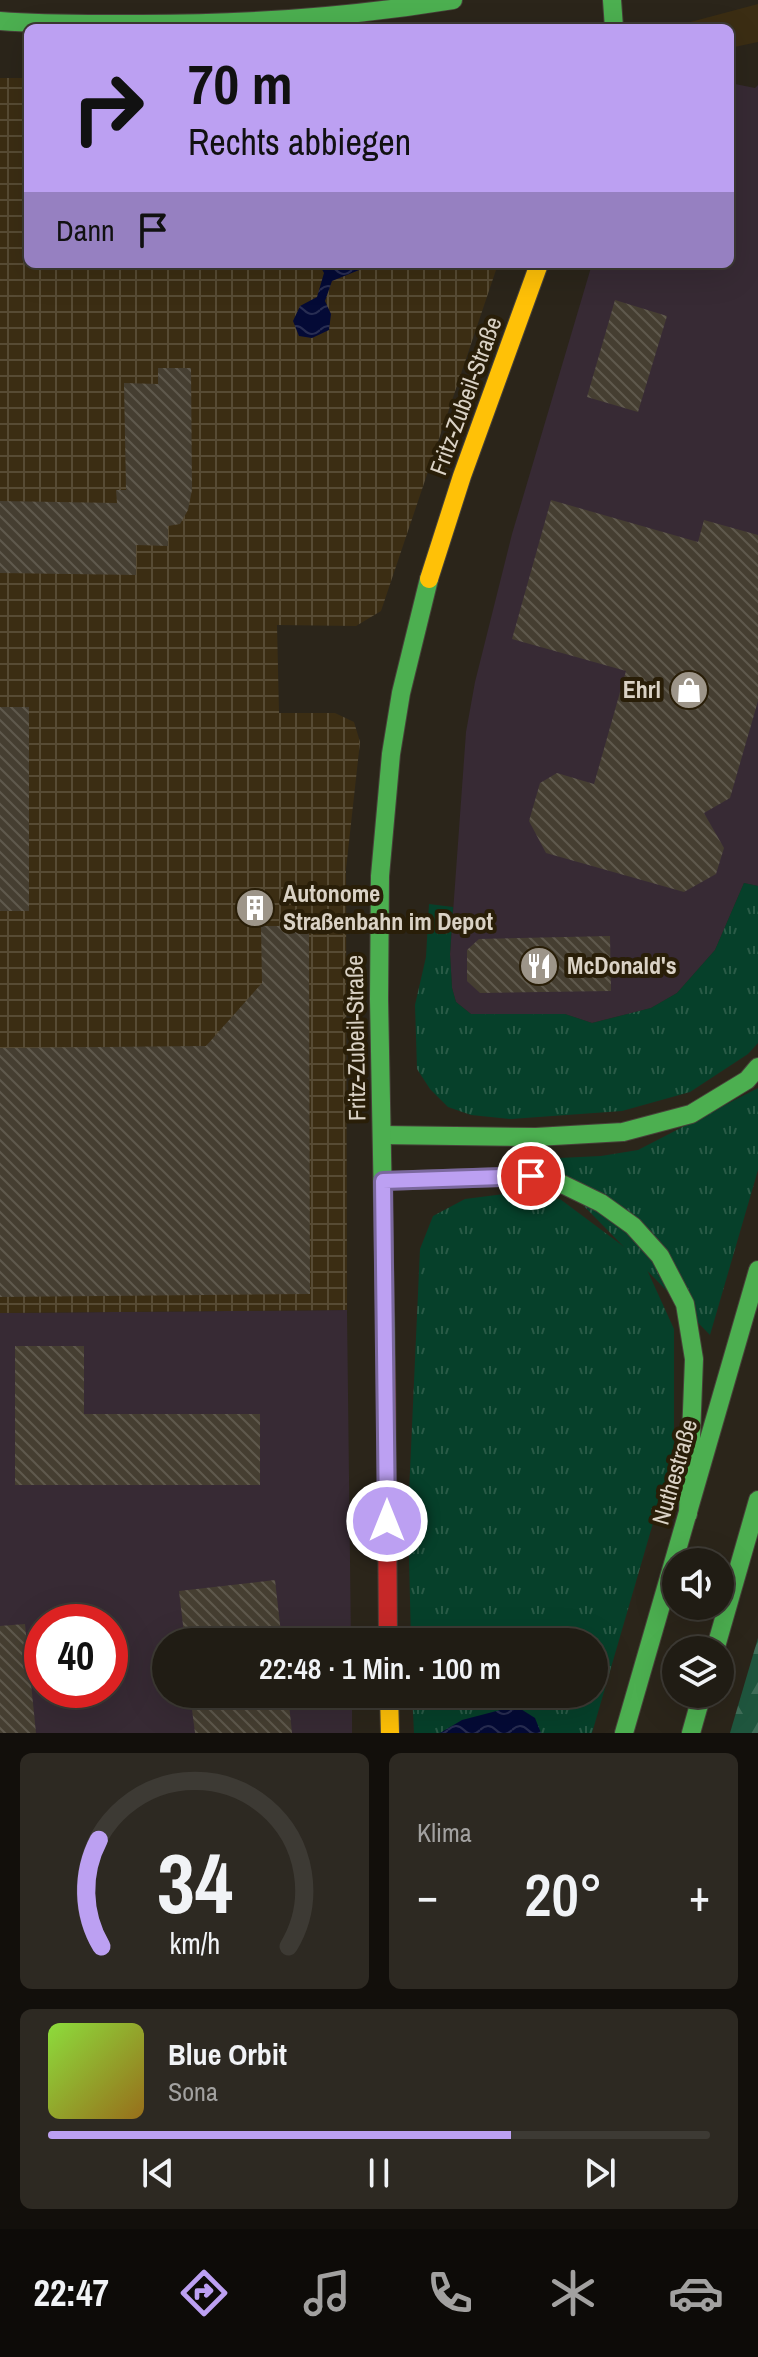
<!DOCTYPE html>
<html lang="de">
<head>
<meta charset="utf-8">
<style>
	body { margin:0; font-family:"Archivo Narrow",sans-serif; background:#2d2922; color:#f1f3f6; height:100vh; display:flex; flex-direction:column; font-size:30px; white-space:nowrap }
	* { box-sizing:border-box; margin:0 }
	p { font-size:26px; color:#a2a1a0 }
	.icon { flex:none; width:44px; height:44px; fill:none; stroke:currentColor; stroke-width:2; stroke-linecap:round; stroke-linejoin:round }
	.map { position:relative; height:1733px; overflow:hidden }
	.drawer { display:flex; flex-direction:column; gap:20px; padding:20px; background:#120f0b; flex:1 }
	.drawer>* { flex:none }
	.guide { position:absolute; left:24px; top:24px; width:710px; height:244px; border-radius:12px; box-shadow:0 8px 32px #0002,0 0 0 2px #3d3a34; background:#bca0f2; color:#111; overflow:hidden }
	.controls { position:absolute; left:662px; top:1548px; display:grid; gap:16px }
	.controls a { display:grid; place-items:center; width:72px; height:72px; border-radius:50%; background:#201c14; box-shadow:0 8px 32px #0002,0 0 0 2px #3d3a34; font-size:40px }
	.speed { position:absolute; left:24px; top:1604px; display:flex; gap:16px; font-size:40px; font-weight:700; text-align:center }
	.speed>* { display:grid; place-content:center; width:104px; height:104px; border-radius:50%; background:#201c14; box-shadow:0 8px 32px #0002,0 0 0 2px #3d3a34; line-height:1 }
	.speed .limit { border:12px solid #d22; background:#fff; color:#111 }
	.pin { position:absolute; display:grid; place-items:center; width:68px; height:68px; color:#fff; margin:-34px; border:4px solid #fff; border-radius:50%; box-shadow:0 2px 8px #0007 }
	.me { position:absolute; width:88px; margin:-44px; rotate:0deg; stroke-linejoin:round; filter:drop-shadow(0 0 6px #0008) }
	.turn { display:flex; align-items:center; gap:28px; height:168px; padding:0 32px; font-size:36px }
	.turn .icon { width:104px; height:104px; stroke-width:2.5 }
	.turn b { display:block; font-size:56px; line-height:68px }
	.then { display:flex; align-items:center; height:76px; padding:0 32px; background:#0003; gap:16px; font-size:30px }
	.big { font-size:60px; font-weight:600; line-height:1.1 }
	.drawer .tile { flex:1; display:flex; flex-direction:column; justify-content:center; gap:12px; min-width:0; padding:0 28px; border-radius:12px; background:#2d2922 }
	.drawer .dial { align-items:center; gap:0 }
	.dial svg { height:208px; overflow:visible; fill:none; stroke:#3d3a34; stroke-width:7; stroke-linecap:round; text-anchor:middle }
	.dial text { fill:#f1f3f6; stroke:none }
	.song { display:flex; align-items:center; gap:24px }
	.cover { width:96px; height:96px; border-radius:12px; background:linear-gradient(135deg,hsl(90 70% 55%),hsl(40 70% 35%)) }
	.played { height:8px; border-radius:4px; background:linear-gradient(90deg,#bca0f2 70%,#3d3a34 70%) }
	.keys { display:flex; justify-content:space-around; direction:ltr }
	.heat { display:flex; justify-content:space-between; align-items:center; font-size:44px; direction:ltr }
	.drawer .tiles { flex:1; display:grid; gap:20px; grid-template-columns:1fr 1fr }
	.tile:last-child { grid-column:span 2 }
	.trip { position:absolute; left:152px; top:1628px; width:456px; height:80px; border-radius:40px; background:#201c14; box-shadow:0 8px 32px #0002,0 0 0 2px #3d3a34; font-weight:600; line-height:80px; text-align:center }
	.tab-bar { display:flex; height:128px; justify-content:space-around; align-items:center; background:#0d0b08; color:#a2a1a0 }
	.tab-bar .icon { width:56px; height:56px }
	.tab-bar .active { color:#bca0f2 }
	.tab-bar b { font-size:36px; color:#f1f3f6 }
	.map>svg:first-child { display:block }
	.commercial { fill:#372a34; fill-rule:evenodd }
	.industrial { fill:url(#industrial-grid) }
	.built { fill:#3b2d13 }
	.grass { fill:url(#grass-tufts) }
	.forest { fill:url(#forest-firs) }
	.water { fill:url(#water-waves) }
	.building { fill:url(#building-back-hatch) }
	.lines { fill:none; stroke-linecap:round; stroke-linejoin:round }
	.fast-casing { stroke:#474139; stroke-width:20 }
	.slow-casing { stroke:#474139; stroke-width:20 }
	.jam-casing { stroke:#474139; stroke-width:20 }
	.fast { stroke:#4caf50; stroke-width:18 }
	.slow { stroke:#ffc107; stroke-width:18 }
	.jam { stroke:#c62828; stroke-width:18 }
	.route-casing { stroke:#7a689d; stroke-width:20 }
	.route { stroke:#bca0f2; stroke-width:14 }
	.labels { text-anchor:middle; stroke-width:8; stroke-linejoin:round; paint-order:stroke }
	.street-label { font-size:24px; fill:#dad2c5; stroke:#291e08 }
	.poi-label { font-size:24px; font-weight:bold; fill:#dad2c5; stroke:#291e08; text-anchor:start }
</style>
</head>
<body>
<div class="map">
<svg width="758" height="1733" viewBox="0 0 758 1733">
	<defs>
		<pattern id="industrial-grid" width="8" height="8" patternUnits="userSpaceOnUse" patternTransform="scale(2)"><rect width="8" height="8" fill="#3b2d13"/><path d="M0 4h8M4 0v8" fill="none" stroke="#574b34"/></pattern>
		<pattern id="grass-tufts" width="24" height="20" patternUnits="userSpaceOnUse" patternTransform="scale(2)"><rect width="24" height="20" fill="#06402a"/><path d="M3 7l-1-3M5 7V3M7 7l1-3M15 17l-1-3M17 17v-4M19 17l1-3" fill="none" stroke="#2a5b47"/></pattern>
		<pattern id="forest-firs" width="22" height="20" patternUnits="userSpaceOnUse" patternTransform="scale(2)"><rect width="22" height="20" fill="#1f563e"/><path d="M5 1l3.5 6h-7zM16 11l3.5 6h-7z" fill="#3f6d58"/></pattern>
		<pattern id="water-waves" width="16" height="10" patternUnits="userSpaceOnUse" patternTransform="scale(2)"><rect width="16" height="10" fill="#040a36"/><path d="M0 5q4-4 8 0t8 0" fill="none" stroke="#282d52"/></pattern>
		<pattern id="building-back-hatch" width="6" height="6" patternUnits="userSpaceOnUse" patternTransform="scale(2)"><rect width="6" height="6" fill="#453e31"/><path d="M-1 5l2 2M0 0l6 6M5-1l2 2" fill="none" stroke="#5f594d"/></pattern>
	</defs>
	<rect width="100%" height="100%" fill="#2b251a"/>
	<!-- commercial -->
	<g class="commercial">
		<polygon points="730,83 755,88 758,85 758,886 744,883 715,950 677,993 651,1008 592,1023 565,1014 471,1014 456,1002 452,988 450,954 466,732 475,682 512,534 592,264 730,264"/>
		<path d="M347,1310L351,1642H166V1694H352V1733H0V1313ZM42,1622H110V1690H42Z"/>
	</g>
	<!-- industrial -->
	<polygon class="industrial" points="0,78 28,78 28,264 498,264 381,611 356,626 277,625 279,713 335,713 354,722 360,742 346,869 347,1310 0,1313"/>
	<!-- built -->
	<polygon class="built" points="758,4 758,42 730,48 730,28 668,28"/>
	<!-- grass -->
	<g class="grass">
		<polygon points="744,883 758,886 758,1043 748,1054 690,1092 622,1111 511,1119 471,1115 448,1107 430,1089 417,1069 415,1005 426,957 429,904 453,907 450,954 452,988 456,1002 471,1014 565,1014 592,1023 651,1008 677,993 715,950"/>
		<polygon points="758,1088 758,1170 710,1335 538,1159 601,1156 638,1150"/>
		<polygon points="511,1193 560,1199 643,1261 674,1329 674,1451 592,1733 414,1733 412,1694 594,1694 594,1642 411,1642 408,1515 420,1249 433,1216 465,1199"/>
	</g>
	<!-- forest -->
	<polygon class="forest" points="758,1638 758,1733 730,1733"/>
	<!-- water -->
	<g class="water">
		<polygon points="319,264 374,264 332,281 325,301 331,314 329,330 312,338 299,336 293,321 300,306 317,297 324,273"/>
		<polygon points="516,1706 535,1718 541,1733 440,1733 462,1720"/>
	</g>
	<!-- building -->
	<g class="building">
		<polygon points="615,300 667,316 638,412 587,397"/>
		<polygon points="158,368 191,368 192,490 188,510 180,524 168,526 168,546 136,545 136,575 0,573 0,501 117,503 116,490 126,490 124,383 158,384"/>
		<polygon points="551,500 698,542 704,520 758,535 758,701 730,798 704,813 724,848 716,874 684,892 546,853 529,821 540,783 557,773 594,784 626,671 512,639"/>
		<rect x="0" y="707" width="29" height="204"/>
		<polygon points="243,894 267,894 266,923 243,922"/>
		<polygon points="261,926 309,926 310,1294 0,1297 0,1048 206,1046 262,983"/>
		<polygon points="610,936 611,991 480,993 467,981 467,950 479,939"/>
		<polygon points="15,1346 84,1346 84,1414 260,1414 260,1485 15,1485"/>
		<polygon points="275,1580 282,1642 185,1642 179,1591"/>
		<polygon points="25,1624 36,1733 0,1733 0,1626"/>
		<polygon points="190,1694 288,1694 292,1733 195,1733"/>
	</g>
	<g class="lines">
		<defs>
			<g id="fast">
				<polyline points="612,0 614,28"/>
				<path d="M0,21C47,25 94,24 141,24C246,24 350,17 453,0"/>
				<polyline points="382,1135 536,1137 623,1132 691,1114 747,1080 758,1067"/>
				<polyline points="383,1181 531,1176 564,1185 601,1203 633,1226 660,1256 685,1304 694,1359 688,1514"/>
				<polyline points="386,1361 379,999 380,876 391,754 401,693 429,579"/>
				<polyline points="715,1650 758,1500"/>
				<polyline points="624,1733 758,1270"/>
				<polyline points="691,1733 702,1694"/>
			</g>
			<g id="slow">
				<polyline points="429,579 462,476 539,264"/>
				<polyline points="389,1694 390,1733"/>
			</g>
			<polyline id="jam" points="386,1361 388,1642"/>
		</defs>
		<!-- fast casing -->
		<use href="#fast" class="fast-casing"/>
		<!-- slow casing -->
		<use href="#slow" class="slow-casing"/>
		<!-- jam casing -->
		<use href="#jam" class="jam-casing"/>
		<!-- fast -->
		<use href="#fast" class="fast"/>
		<!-- slow -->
		<use href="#slow" class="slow"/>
		<!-- jam -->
		<use href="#jam" class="jam"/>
	</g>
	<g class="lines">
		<defs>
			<polyline id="route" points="387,1521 383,1181 531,1176"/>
		</defs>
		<!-- route casing -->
		<use href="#route" class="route-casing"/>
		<!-- route -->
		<use href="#route" class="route"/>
	</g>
	<!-- icons -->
	<defs>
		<symbol id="shop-disc" viewBox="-11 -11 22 22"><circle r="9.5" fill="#9d9589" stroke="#291e08"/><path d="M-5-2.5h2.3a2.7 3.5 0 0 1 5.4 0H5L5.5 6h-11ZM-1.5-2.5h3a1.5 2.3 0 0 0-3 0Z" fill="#fff"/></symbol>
		<symbol id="building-disc" viewBox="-11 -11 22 22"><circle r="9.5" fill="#9d9589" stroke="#291e08"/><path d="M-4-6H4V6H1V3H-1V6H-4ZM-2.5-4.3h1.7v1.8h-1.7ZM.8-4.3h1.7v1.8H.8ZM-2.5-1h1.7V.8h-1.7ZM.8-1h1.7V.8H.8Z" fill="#fff"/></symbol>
		<symbol id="restaurant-disc" viewBox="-11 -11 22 22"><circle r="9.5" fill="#9d9589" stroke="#291e08"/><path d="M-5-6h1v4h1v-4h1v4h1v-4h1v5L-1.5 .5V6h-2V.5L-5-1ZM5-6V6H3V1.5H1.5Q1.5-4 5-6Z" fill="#fff"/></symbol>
	</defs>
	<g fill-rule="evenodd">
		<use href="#shop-disc" x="667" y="668" width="44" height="44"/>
		<use href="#building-disc" x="233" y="886" width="44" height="44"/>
		<use href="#restaurant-disc" x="517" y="944" width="44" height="44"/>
	</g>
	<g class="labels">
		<!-- street labels -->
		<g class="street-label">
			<text transform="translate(466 396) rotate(-70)" y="8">Fritz-Zubeil-Straße</text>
			<text transform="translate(356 1038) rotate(-91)" y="8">Fritz-Zubeil-Straße</text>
			<text transform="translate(675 1472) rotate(-74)" y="8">Nuthestraße</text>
		</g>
		<!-- poi labels -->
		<g class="poi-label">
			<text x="661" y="698" text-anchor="end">Ehrl</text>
			<text x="283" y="902">Autonome<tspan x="283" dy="28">Straßenbahn im Depot</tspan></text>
			<text x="567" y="974">McDonald's</text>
		</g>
	</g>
</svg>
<div class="controls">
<a><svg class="icon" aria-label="sound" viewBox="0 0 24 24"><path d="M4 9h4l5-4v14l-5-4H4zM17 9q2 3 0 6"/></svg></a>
<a><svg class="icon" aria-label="layers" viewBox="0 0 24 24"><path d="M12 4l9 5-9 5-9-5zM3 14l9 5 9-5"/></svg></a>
</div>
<div class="speed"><div class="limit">40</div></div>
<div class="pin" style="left:531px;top:1176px;background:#d93025"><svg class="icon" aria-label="arrive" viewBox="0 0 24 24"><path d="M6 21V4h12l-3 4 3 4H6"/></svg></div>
<svg class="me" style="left:387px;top:1521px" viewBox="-20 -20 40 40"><circle r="17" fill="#bca0f2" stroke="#fff" stroke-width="3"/><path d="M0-11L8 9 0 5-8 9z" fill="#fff"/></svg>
<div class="trip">22:48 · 1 Min. · 100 m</div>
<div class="guide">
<div class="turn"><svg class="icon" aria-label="right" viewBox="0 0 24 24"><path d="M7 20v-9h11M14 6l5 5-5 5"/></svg><div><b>70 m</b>Rechts abbiegen</div></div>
<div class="then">Dann<svg class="icon" aria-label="arrive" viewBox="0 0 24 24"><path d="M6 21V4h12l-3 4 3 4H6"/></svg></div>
</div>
</div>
<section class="drawer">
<div class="tiles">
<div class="tile dial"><svg viewBox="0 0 100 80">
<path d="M14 69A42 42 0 1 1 86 69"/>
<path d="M14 69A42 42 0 0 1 13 28" stroke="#bca0f2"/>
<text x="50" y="56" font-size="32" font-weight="700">34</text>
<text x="50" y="72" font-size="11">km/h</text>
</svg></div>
<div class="tile"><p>Klima</p>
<div class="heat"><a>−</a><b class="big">20°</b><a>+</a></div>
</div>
<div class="tile">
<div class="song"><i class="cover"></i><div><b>Blue Orbit</b><p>Sona</p></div></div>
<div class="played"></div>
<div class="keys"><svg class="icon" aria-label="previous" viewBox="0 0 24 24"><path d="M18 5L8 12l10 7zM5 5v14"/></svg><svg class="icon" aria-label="pause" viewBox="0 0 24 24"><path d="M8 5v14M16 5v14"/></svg><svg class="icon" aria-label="next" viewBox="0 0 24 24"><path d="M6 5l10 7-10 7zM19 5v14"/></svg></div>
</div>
</div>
</section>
<nav class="tab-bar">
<b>22:47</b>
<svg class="icon active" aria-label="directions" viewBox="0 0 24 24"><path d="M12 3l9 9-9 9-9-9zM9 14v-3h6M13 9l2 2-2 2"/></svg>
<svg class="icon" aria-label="music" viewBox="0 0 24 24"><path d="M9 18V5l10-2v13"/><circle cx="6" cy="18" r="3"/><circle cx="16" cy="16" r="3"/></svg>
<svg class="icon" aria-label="phone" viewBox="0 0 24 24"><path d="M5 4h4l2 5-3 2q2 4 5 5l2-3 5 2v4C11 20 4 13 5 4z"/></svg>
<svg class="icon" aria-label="climate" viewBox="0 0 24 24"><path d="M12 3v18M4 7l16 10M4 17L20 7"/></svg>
<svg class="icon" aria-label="car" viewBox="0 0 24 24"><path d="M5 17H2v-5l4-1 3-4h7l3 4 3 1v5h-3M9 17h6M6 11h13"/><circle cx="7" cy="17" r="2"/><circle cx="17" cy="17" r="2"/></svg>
</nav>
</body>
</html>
